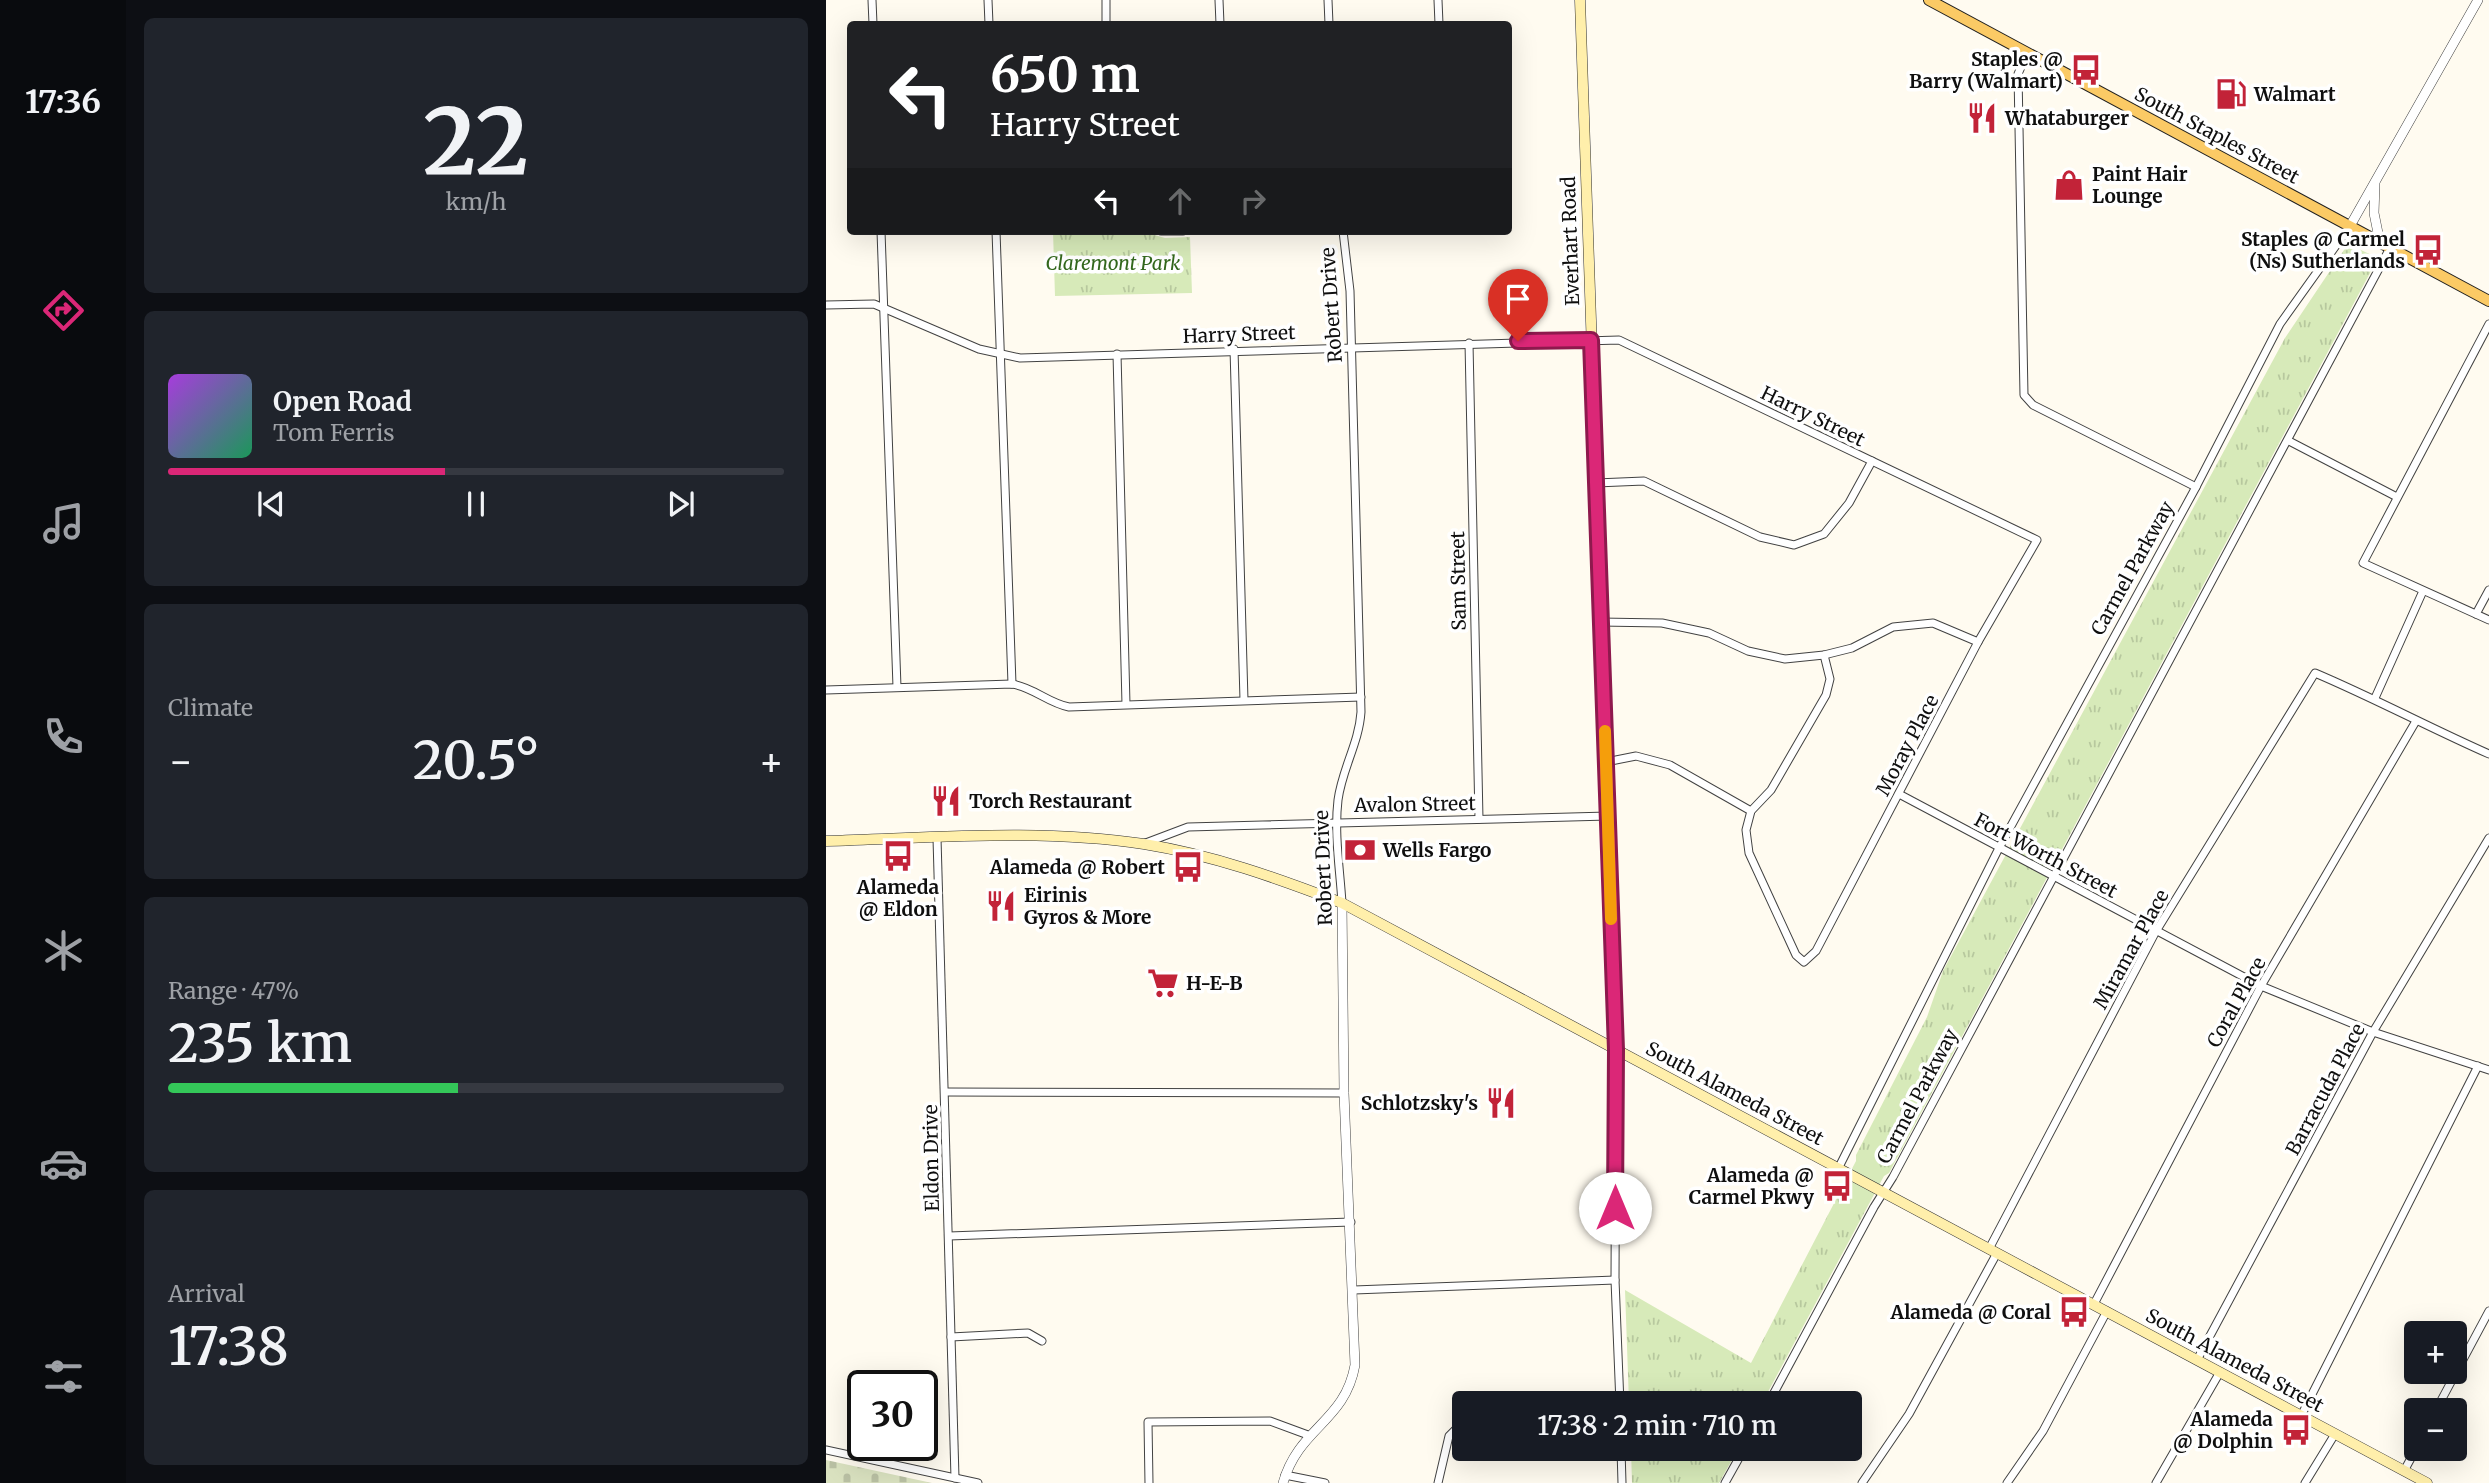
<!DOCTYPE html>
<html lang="en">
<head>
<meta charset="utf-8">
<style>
	body { margin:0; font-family:Merriweather,serif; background:#20242c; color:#f1f3f6; height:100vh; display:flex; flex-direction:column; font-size:26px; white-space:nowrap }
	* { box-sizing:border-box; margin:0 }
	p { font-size:23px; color:#9ea1a6 }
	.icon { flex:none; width:38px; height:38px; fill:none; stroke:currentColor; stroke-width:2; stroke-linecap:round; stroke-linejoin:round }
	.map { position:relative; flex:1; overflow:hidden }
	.side { display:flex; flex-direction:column; gap:18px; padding:18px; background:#0d0f14; width:700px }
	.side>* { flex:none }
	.banner { position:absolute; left:21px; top:21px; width:665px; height:214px; border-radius:7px; box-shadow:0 7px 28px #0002; background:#202124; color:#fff; overflow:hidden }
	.controls { position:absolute; left:1578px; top:1321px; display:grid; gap:14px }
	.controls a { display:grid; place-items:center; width:63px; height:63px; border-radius:7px; background:#171b24; box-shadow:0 7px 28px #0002; font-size:35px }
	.speed { position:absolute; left:21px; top:1370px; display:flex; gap:14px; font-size:35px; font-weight:700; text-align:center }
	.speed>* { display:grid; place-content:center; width:91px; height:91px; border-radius:50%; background:#171b24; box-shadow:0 7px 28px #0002; line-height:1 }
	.speed .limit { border:4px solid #111; border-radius:10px; background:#fff; color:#111 }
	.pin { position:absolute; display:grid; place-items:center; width:60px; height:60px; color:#fff; margin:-72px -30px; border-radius:50% 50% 50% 0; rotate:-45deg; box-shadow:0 0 7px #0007 }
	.pin .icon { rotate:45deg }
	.me { position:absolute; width:77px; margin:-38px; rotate:0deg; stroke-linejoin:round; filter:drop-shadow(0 0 5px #0008) }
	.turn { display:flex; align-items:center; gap:24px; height:147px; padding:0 28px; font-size:32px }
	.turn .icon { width:91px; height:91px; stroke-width:2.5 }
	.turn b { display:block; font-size:49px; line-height:60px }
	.lanes { display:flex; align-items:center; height:66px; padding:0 28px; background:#0003; justify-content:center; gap:35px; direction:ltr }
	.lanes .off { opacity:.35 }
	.big { font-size:52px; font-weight:600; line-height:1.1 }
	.side .card { flex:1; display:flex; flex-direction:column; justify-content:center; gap:10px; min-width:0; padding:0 24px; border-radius:10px; background:#20242c }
	.side .dial { align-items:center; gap:0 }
	.dial b { font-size:91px; line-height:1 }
	.song { display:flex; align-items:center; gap:21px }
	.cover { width:84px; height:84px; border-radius:10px; background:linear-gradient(135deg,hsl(280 70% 55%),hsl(150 70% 35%)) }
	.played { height:7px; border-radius:4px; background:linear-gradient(90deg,#db2777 45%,#363941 45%) }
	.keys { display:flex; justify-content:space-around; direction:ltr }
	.heat { display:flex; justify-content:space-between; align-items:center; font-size:38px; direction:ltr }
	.charge { height:10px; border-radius:5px; background:linear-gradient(90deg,#34c759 47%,#363941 0) }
	.trip { position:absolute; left:626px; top:1391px; width:410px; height:70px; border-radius:7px; background:#171b24; box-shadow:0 7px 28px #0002; font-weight:600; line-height:70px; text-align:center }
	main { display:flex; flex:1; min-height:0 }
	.dock { display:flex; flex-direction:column; width:126px; justify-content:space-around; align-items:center; background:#090b0e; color:#9ea1a6 }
	.dock .icon { width:49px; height:49px }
	.dock .current { color:#db2777 }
	.dock b { font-size:32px; color:#f1f3f6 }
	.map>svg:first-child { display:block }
	.grass { fill:url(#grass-tufts) }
	.cemetery { fill:url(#cemetery-stones) }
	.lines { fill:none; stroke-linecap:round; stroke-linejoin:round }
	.minor-casing { stroke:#424242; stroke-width:9 }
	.tertiary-casing { stroke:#424242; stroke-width:10 }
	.secondary-casing { stroke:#313131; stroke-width:11 }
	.primary-casing { stroke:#202020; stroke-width:12 }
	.minor { stroke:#fff; stroke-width:7 }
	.tertiary { stroke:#fff; stroke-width:9 }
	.secondary { stroke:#ffefab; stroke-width:10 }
	.primary { stroke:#fbca65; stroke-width:10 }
	.route-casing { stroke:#8e194d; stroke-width:18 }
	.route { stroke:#db2777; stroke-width:12 }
	.slow { stroke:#f59e0b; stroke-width:12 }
	.labels { text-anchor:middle; stroke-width:7; stroke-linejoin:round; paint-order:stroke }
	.poi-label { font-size:19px; font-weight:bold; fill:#0f0f0f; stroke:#fff; text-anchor:end }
	.street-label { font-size:19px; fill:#0f0f0f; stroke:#fff }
	.park-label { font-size:19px; font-style:italic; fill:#33681d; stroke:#fff }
</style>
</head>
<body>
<main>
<nav class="dock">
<b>17:36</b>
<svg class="icon current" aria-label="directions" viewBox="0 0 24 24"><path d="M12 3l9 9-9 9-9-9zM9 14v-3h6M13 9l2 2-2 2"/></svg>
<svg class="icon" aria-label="music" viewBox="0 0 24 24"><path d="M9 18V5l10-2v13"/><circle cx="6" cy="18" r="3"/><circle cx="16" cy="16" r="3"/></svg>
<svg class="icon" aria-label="phone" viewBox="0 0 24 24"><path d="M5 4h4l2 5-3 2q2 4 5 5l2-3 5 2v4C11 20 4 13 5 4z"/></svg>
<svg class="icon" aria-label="climate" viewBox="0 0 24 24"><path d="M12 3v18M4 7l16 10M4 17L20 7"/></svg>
<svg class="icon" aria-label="car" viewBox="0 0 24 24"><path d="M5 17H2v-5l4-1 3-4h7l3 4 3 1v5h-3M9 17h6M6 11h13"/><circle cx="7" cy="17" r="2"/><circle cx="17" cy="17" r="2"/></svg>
<svg class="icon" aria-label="filters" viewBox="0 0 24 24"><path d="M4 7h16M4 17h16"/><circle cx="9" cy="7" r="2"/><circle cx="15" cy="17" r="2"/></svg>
</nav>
<section class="side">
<div class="card dial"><b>22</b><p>km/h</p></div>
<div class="card">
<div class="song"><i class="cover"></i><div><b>Open Road</b><p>Tom Ferris</p></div></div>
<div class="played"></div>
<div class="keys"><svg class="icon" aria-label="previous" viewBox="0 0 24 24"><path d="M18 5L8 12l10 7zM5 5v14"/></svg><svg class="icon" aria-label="pause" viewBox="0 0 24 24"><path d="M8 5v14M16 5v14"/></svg><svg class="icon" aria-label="next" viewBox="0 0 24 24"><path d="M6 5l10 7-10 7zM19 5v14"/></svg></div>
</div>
<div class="card"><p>Climate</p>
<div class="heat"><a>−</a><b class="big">20.5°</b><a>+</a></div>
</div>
<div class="card"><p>Range · 47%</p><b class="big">235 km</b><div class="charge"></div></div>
<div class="card"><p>Arrival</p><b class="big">17:38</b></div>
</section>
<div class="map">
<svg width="1663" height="1483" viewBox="0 0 1663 1483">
	<defs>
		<pattern id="grass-tufts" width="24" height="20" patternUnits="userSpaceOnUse" patternTransform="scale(1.75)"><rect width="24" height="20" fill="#d7eab9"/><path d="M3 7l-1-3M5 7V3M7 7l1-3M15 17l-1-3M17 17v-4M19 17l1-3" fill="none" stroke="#b7c89e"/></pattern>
		<pattern id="cemetery-stones" width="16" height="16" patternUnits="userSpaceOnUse" patternTransform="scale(1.75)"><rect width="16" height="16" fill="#dae2c0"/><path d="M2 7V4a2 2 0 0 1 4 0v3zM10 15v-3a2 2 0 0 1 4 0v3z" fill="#bac1a4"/></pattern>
	</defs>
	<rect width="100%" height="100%" fill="#fffbf0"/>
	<!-- grass -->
	<g class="grass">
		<polygon points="227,231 314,231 339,238 364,237 366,293 229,296"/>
		<polygon points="1522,244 1552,258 1063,1173 1058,1176 936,1403 803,1403 799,1290 925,1363 1030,1161 1030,1155 1101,1017 1117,971 1459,338"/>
		<polygon points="805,1449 912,1449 893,1483 806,1483"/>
	</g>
	<!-- cemetery -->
	<polygon class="cemetery" points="0,1460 106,1483 0,1483"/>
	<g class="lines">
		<defs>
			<g id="minor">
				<polyline points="46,0 47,24"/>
				<polyline points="162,0 163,24"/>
				<polyline points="280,0 280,24"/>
				<polyline points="393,0 394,24"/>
				<polyline points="502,0 503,24"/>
				<polyline points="612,0 613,24"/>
				<polyline points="1201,53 1192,74 1198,395 1207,405 1370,487"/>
				<polyline points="55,231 71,687"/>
				<polyline points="170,231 186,684"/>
				<polyline points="335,231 357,231"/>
				<polyline points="0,305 48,304 153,349 194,358 793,340 1211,540 1152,642 990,951 978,962 970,955 923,853 920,830 925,811 945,790 1000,695 1004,679 998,655"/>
				<polyline points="1663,324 1537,563 1663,620"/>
				<polyline points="643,343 653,819"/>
				<polyline points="408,349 418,700"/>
				<polyline points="291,354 300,704"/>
				<polyline points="1463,441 1569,496"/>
				<polyline points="770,483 818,481 934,537 968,545 998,534 1023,503 1046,461"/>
				<polyline points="1650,614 1663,590"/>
				<polyline points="774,622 836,623 883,633 922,651 959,659 998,655 1026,648 1067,627 1107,623 1152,642"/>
				<path d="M0,690L186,684C207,687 222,703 243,707L535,697"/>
				<polyline points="1549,698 1597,591"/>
				<polyline points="780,762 810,756 844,765 925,811"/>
				<polyline points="1073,794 1435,986 1547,1032 1663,1070"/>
				<polyline points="111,838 129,1478"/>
				<polyline points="317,844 362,827 782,816"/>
				<path d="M516,903C514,870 508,834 512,800C516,769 533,743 535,712L524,291L517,231"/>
				<polyline points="790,1050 789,1280 794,1404"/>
				<polyline points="120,1092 518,1093"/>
				<polyline points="1013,1167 1173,848 1370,487 1454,324 1524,226"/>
				<polyline points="123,1236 525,1222"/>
				<path d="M1163,1249L1329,933L1489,673C1548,698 1604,728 1663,754"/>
				<polyline points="528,1290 789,1280"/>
				<polyline points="1268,1304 1435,986 1590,721"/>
				<polyline points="125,1337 202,1333 216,1341"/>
				<polyline points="1371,1360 1547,1032 1663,838"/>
				<polyline points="942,1404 1048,1207 1067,1177 1564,248"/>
				<polyline points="1610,1410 1663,1311"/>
				<polyline points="1475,1416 1652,1066"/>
				<polyline points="795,1449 796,1483"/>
				<polyline points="0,1450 152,1483"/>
				<polyline points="1578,1471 1591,1447"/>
				<polyline points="459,1475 499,1483"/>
				<polyline points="323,1483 322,1422 444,1421 482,1435"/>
				<polyline points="612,1483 623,1436 639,1420"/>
				<polyline points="899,1483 918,1449"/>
				<polyline points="1036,1483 1083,1414 1171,1253"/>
				<polyline points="1181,1483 1217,1431 1281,1311"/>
				<polyline points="1330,1483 1394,1372"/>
				<polyline points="1479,1483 1509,1434"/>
			</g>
			<g id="tertiary">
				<polyline points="1549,184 1548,213 1554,243"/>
				<polyline points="1524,226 1652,0"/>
				<path d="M457,1483C473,1427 519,1422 529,1365L518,1093L516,903"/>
			</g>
			<g id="secondary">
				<polyline points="754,0 790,1050"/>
				<path d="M0,841C106,838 213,828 318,844C387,855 451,878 516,903L1601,1483"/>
			</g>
			<polyline id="primary" points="1103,0 1663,301"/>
		</defs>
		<!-- minor casing -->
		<use href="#minor" class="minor-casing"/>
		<!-- tertiary casing -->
		<use href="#tertiary" class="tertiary-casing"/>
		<!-- secondary casing -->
		<use href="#secondary" class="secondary-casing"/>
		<!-- primary casing -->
		<use href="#primary" class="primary-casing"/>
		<!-- minor -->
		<use href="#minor" class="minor"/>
		<!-- tertiary -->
		<use href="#tertiary" class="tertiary"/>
		<!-- secondary -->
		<use href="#secondary" class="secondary"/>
		<!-- primary -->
		<use href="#primary" class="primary"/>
	</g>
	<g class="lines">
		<defs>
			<polyline id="route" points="692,341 765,340 790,1050 789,1208"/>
		</defs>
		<!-- route casing -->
		<use href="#route" class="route-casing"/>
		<!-- route -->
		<use href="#route" class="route"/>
		<!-- slow -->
		<polyline class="slow" points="779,731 785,919"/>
	</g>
	<!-- icons -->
	<defs>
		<symbol id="bus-bare" viewBox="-9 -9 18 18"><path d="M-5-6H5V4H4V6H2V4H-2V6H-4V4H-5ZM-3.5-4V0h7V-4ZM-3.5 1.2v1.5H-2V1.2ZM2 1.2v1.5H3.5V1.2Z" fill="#c22338" stroke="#fff" stroke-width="2.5" paint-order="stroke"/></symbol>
		<symbol id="fuel-bare" viewBox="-9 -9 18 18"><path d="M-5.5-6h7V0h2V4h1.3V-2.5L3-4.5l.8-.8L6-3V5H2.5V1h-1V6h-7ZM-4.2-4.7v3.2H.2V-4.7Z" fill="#c22338" stroke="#fff" stroke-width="2.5" paint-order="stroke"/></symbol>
		<symbol id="restaurant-bare" viewBox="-9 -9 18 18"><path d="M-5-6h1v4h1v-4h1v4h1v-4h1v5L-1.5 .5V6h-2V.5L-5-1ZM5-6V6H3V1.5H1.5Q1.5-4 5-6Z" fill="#c22338" stroke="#fff" stroke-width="2.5" paint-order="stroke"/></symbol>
		<symbol id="shop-bare" viewBox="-9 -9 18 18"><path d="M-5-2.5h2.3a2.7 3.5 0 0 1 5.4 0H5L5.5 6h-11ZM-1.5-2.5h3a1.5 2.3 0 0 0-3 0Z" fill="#c22338" stroke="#fff" stroke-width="2.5" paint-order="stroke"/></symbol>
		<symbol id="bank-bare" viewBox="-9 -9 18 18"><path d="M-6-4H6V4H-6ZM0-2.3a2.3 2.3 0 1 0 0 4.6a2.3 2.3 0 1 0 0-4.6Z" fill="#c22338" stroke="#fff" stroke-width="2.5" paint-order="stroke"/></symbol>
		<symbol id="supermarket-bare" viewBox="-9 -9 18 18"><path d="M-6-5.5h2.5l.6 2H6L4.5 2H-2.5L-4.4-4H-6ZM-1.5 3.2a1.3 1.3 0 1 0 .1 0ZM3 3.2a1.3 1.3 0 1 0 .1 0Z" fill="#c22338" stroke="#fff" stroke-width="2.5" paint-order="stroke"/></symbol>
	</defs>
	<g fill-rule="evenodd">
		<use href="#bus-bare" x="1238" y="48" width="44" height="44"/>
		<use href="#fuel-bare" x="1383" y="72" width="44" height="44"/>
		<use href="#restaurant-bare" x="1134" y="96" width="44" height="44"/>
		<use href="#shop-bare" x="1221" y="163" width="44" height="44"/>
		<use href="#bus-bare" x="1580" y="228" width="44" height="44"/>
		<use href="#restaurant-bare" x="98" y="779" width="44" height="44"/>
		<use href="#bank-bare" x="512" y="828" width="44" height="44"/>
		<use href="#bus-bare" x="50" y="834" width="44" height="44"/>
		<use href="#bus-bare" x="340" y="845" width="44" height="44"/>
		<use href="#restaurant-bare" x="153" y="884" width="44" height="44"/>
		<use href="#supermarket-bare" x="315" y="961" width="44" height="44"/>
		<use href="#restaurant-bare" x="653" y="1081" width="44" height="44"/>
		<use href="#bus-bare" x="989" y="1164" width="44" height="44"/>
		<use href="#bus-bare" x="1226" y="1290" width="44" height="44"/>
		<use href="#bus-bare" x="1448" y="1408" width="44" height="44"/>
	</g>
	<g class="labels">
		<!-- poi labels -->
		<g class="poi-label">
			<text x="1237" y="66">Staples @<tspan x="1237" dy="22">Barry (Walmart)</tspan></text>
			<text x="1428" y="101" text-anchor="start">Walmart</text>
			<text x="1179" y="125" text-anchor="start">Whataburger</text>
			<text x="1266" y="181" text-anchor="start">Paint Hair<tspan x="1266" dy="22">Lounge</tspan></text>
			<text x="1579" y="246">Staples @ Carmel<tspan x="1579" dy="22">(Ns) Sutherlands</tspan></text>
			<text x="143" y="808" text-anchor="start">Torch Restaurant</text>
			<text x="557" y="857" text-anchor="start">Wells Fargo</text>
			<text x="339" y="874">Alameda @ Robert</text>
			<text x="72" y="894" text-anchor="middle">Alameda<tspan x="72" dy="22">@ Eldon</tspan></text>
			<text x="198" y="902" text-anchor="start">Eirinis<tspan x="198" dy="22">Gyros &amp; More</tspan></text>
			<text x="360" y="990" text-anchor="start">H-E-B</text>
			<text x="652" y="1110">Schlotzsky's</text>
			<text x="988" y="1182">Alameda @<tspan x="988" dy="22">Carmel Pkwy</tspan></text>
			<text x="1225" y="1319">Alameda @ Coral</text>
			<text x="1447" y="1426">Alameda<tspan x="1447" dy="22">@ Dolphin</tspan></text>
		</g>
		<!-- street labels -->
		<g class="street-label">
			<text transform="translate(1391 135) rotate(28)" y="7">South Staples Street</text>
			<text transform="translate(744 241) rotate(-92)" y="7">Everhart Road</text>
			<text transform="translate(505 305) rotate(-94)" y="7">Robert Drive</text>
			<text transform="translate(413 334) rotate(-2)" y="7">Harry Street</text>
			<text transform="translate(987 416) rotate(26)" y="7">Harry Street</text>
			<text transform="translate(1306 568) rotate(-61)" y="7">Carmel Parkway</text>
			<text transform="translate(632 581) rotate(-91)" y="7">Sam Street</text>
			<text transform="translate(1081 745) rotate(-62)" y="7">Moray Place</text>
			<text transform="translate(589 804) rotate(-1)" y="7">Avalon Street</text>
			<text transform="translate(1220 855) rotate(28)" y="7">Fort Worth Street</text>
			<text transform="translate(497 868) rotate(-92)" y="7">Robert Drive</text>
			<text transform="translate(1305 949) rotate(-61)" y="7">Miramar Place</text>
			<text transform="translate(1410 1002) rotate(-61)" y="7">Coral Place</text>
			<text transform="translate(1499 1089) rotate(-62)" y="7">Barracuda Place</text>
			<text transform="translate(909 1093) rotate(28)" y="7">South Alameda Street</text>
			<text transform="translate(1091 1096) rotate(-62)" y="7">Carmel Parkway</text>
			<text transform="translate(105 1158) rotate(-91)" y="7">Eldon Drive</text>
			<text transform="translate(1409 1360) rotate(28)" y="7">South Alameda Street</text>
		</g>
		<!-- park labels -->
		<g class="park-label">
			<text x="287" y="270">Claremont Park</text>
		</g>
	</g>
</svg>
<div class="controls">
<a>+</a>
<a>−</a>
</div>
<div class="speed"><div class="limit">30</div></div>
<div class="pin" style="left:692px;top:341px;background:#d93025"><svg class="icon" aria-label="arrive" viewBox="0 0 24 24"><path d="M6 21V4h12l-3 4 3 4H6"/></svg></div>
<svg class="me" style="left:789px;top:1208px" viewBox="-20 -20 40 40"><circle r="19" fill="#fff"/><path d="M0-13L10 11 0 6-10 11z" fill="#db2777"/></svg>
<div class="trip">17:38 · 2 min · 710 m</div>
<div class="banner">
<div class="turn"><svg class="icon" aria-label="left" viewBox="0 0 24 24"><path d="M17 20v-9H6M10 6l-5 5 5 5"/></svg><div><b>650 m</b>Harry Street</div></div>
<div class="lanes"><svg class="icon" aria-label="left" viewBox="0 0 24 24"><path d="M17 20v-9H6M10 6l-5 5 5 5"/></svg><svg class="icon off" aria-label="ahead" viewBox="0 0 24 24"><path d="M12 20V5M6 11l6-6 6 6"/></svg><svg class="icon off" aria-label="right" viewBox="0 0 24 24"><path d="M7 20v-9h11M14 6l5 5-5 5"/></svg></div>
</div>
</div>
</main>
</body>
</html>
